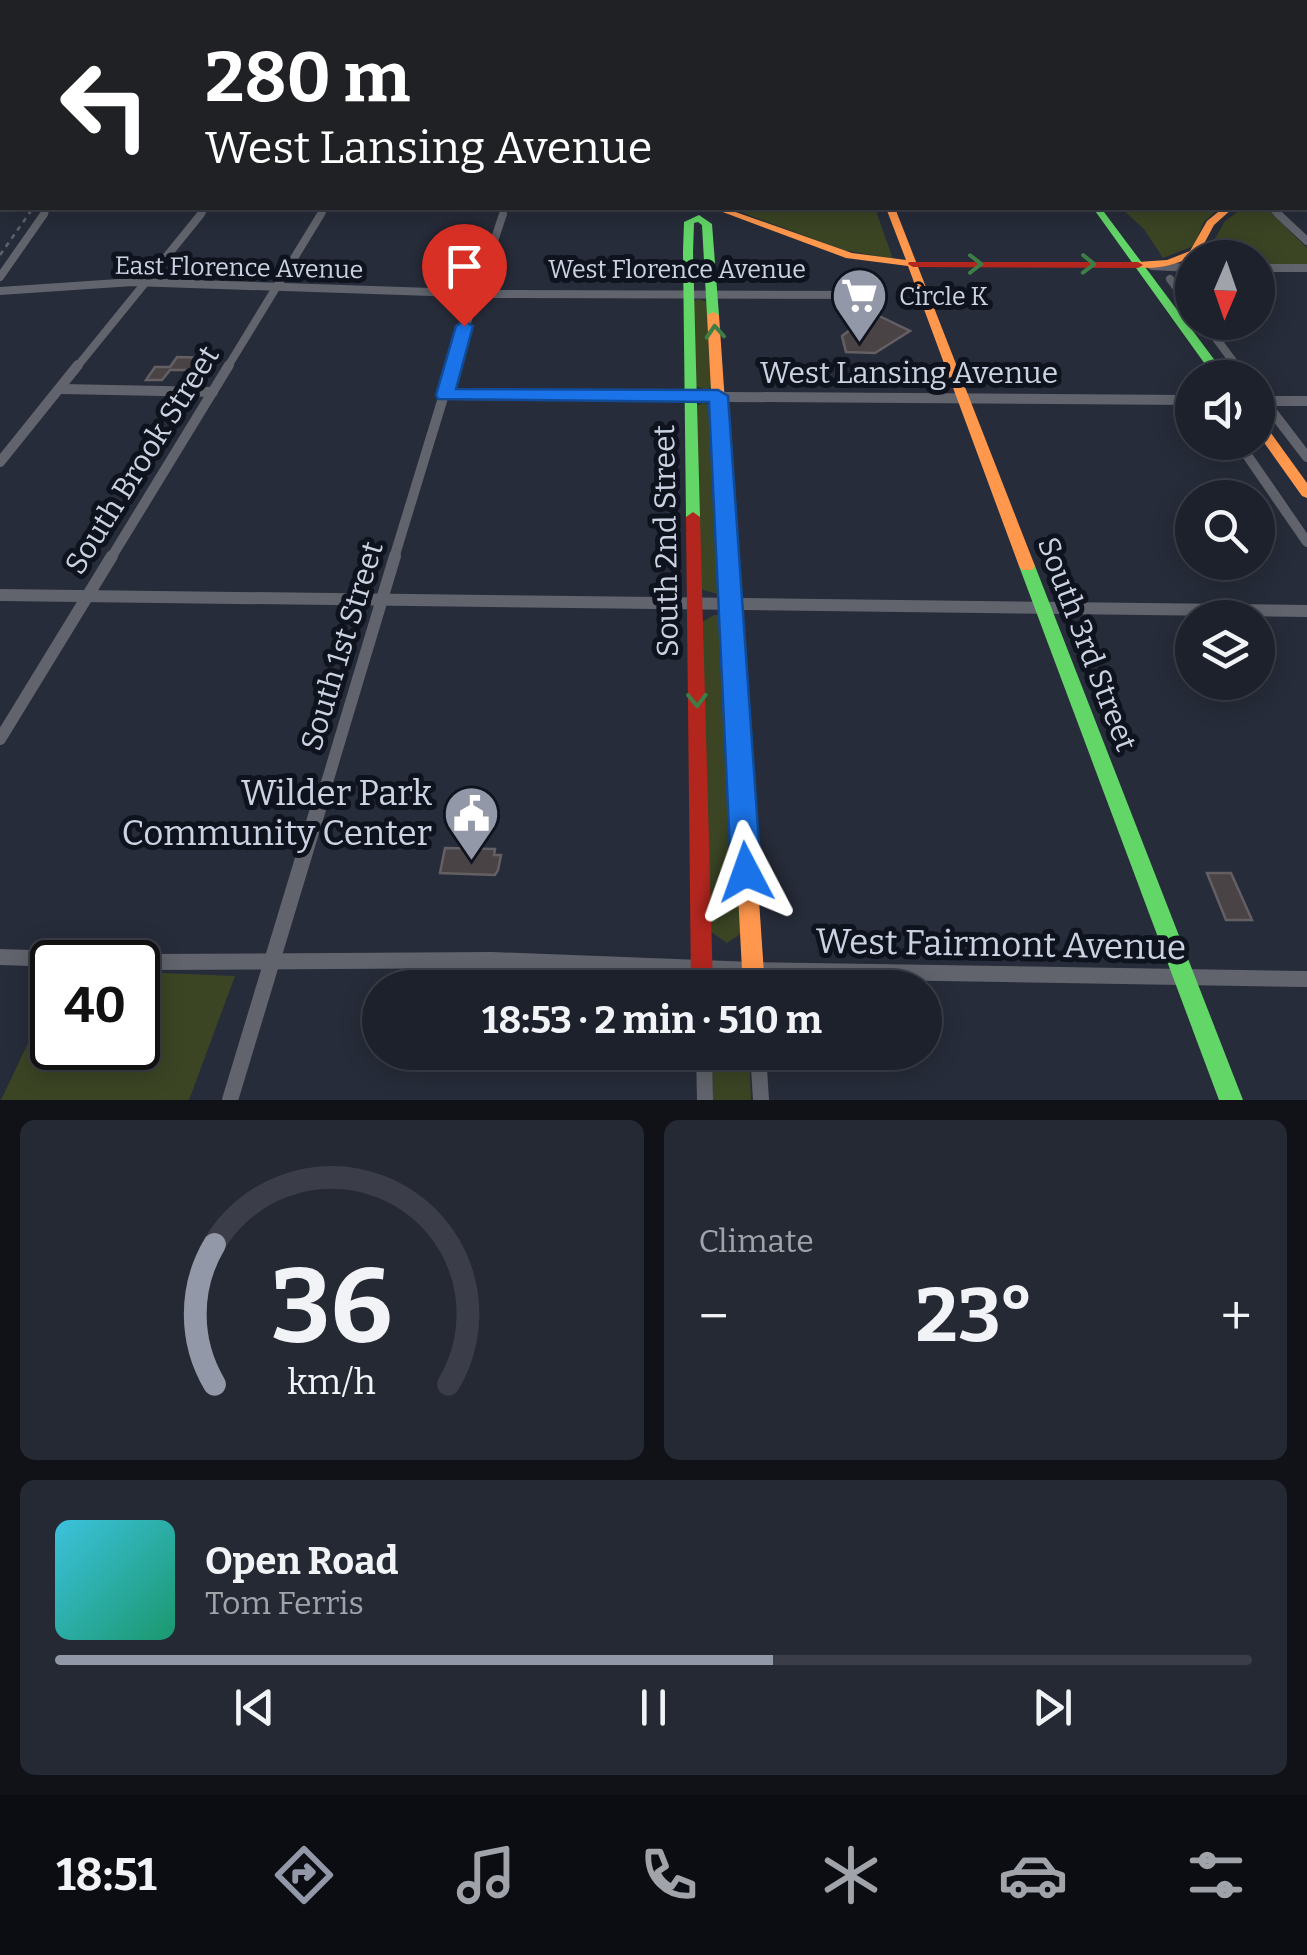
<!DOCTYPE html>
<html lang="en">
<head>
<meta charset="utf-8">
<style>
	body { margin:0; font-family:Bitter,serif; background:#252934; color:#f1f3f6; height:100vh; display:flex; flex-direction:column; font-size:38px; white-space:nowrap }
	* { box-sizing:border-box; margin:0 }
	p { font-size:32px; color:#a0a3a9 }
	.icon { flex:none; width:55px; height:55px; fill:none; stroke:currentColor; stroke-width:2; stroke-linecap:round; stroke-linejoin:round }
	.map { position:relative; height:1100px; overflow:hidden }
	.details { display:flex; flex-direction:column; gap:20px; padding:20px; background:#101218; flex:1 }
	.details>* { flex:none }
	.hud { position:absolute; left:0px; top:0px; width:1308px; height:210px; box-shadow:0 5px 25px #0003,0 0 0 2px #3b3e48; background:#202124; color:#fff; overflow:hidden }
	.needle { width:65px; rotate:182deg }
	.fabs { position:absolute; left:1175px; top:240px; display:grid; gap:20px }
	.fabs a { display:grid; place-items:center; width:100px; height:100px; border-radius:50%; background:#1d212c; box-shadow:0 5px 25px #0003,0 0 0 2px #3b3e48; font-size:50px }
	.speed { position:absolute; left:30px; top:940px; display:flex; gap:20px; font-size:50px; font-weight:700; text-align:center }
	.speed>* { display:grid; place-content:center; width:130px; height:130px; border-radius:50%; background:#1d212c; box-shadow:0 5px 25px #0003,0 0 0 2px #3b3e48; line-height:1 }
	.speed .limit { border:5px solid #111; border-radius:15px; background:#fff; color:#111 }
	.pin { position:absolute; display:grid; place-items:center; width:85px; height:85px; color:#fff; margin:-102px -42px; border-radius:50% 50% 50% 0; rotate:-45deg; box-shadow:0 0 10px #0007 }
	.pin .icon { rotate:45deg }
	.me { position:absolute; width:110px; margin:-55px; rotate:356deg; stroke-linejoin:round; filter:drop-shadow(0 0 8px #0008) }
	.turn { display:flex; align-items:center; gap:35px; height:210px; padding:0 40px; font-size:45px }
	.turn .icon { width:130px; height:130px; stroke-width:2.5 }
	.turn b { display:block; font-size:70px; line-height:85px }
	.big { font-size:75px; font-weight:700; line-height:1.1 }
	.details .tile { flex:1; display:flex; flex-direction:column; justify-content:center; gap:15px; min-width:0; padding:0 35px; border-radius:15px; background:#252934 }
	.details .dial { align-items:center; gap:0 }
	.dial svg { height:260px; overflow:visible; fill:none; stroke:#3b3e48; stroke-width:7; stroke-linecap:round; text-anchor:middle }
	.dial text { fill:#f1f3f6; stroke:none }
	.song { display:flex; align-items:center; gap:30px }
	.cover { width:120px; height:120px; border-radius:15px; background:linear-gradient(135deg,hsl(190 70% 55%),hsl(160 70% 35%)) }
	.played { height:10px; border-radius:5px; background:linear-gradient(90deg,#9298a7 60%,#3b3e48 60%) }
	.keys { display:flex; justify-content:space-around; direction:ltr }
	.heat { display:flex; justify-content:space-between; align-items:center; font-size:55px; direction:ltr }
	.details .tiles { flex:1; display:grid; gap:20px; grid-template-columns:1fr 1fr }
	.tile:last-child { grid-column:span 2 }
	.trip { position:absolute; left:362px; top:970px; width:580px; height:100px; border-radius:50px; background:#1d212c; box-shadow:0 5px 25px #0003,0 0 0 2px #3b3e48; font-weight:700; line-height:100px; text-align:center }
	.tabs { display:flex; height:160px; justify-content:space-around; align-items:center; background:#0c0d12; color:#a0a3a9 }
	.tabs .icon { width:70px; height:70px }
	.tabs .current { color:#9298a7 }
	.tabs b { font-size:45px; color:#f1f3f6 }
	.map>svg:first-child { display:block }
	.green { fill:#3b4524 }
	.building { fill:#494346; stroke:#645f63; stroke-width:2.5 }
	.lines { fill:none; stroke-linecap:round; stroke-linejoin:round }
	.street-far5 { stroke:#61646c; stroke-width:5 }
	.street-far4 { stroke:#61646c; stroke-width:6 }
	.street-far3 { stroke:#61646c; stroke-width:8 }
	.street-far2 { stroke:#61646c; stroke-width:10 }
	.street-far1 { stroke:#61646c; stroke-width:12 }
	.street { stroke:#61646c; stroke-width:16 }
	.fast { fill:#63d668; fill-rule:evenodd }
	.slow { fill:#ff974d; fill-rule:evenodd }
	.jam { fill:#b3261e; fill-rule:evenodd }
	.rail { stroke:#5e636d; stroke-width:2.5; stroke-dasharray:5 5; stroke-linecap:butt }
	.oneway { stroke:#3d7e47 }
	.route { fill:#1a73e8; stroke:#114b97; stroke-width:2.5 }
	.labels { text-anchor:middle; stroke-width:10; stroke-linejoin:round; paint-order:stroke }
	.far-street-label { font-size:25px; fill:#cbd2e2; stroke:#0e131e }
	.far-poi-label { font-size:25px; fill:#cbd2e2; stroke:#0e131e; text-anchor:start }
	.street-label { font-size:30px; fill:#cbd2e2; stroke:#0e131e }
	.near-poi-label { font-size:35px; fill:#cbd2e2; stroke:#0e131e; text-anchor:end }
	.near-street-label { font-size:35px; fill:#cbd2e2; stroke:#0e131e }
</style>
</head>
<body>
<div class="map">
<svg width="1307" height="1100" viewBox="0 0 1307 1100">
	<rect width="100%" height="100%" fill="#272c3a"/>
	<!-- green -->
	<g class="green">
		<polygon points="730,208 875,208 893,259 843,250"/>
		<polygon points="1121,208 1219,208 1204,222 1194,246 1163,258 1144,229"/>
		<polygon points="1243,208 1266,208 1307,248 1307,266 1258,267 1258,258 1204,258 1225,221"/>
		<polygon points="698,299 708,302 713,387 705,390 694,385 693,302"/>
		<polygon points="704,403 714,407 724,590 717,594 700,589 696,406"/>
		<polygon points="714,615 724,615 742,933 727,943 710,931 702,622"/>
		<polygon points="138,972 235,976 189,1100 1,1100 52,993 52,1048 138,1048"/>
		<polygon points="712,1053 749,1053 751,1100 713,1100"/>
	</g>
	<!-- building -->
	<g class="building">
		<polygon points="873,313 910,331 875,353 846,352 842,336"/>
		<polygon points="177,357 213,358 206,370 170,370 162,380 146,380 155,367 170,367"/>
		<polygon points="445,848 495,849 494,855 501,855 498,870 495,875 440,873"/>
		<polygon points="1207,873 1231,873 1252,920 1226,920"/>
	</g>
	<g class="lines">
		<!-- street-far5 -->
		<g class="street-far5">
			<polyline points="437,0 483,2"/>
			<polyline points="189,1 209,0"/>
		</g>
		<!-- street-far4 -->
		<g class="street-far4">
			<polyline points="1271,208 1280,217"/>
			<polyline points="42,217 48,208"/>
			<polyline points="199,217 206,208"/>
			<polyline points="320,217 325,208"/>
			<polyline points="502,217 505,208"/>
		</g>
		<!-- street-far3 -->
		<g class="street-far3">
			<polyline points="1278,214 1307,241"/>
			<polyline points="1152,266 1192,268"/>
			<polyline points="1258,268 1307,268"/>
			<polyline points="0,277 44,214"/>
			<polyline points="1170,279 1192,308"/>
			<polyline points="0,291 133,282 491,294 877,295"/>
			<polyline points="1204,322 1238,368"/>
			<polyline points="76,368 201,214"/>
			<polyline points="227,368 321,214"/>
			<polyline points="452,368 503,214"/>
		</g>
		<!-- street-far2 -->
		<g class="street-far2">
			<polyline points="1236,365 1246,378"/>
			<polyline points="61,389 213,392"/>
			<polyline points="1258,393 1307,457"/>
			<polyline points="445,395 1192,400"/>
			<polyline points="1262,401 1307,401"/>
			<polyline points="1238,442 1307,542"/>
			<polyline points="0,462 78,365"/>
			<polyline points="111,558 229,365"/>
			<polyline points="394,558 453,365"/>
		</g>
		<!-- street-far1 -->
		<g class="street-far1">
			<polyline points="0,595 1307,611"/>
			<polyline points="0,739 112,556"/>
			<polyline points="322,799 395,556"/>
		</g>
		<!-- street -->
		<g class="street">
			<polyline points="0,957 151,962 492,960 753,970 1307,979"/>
			<polyline points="704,1052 705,1100"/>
			<polyline points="758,1052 761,1100"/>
			<polyline points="230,1100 322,796"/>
		</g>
		<!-- fast -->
		<g class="fast">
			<rect x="1305" y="154" width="2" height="6"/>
			<rect x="1305" y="169" width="2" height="6"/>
			<polygon points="1093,208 1101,208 1228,378 1215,378"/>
			<polygon points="699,215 712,224 719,315 713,318 707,315 702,225 698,222 694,223 693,252 700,517 693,522 686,517 683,252 684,222"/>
			<polygon points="1027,560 1032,562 1035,566 1243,1100 1219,1100 1019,566 1022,562"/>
		</g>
		<!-- slow -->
		<g class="slow">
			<rect x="864" y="0" width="6" height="2"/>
			<rect x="1305" y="8" width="2" height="4"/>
			<rect x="0" y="186" width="2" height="6"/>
			<polygon points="712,208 724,208 852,253 906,260 886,208 895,208 1035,566 1032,570 1022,570 1019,566 908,266 846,258"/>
			<path d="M1223,208H1233L1214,225L1198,255C1178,263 1153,273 1133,265L1138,262L1167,260L1190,251L1207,221Z"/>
			<polygon points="713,312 719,315 765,988 743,988 707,315"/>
			<polygon points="1258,421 1263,422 1307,483 1307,498 1302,496 1258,434"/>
		</g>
		<!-- jam -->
		<g class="jam">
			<polygon points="997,0 1003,0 1004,2 998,2"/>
			<rect x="1305" y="188" width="2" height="6"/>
			<polygon points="909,262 1138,262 1143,265 1138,268 913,267 908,264"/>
			<polygon points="693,512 700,517 713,988 691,988 686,517"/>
		</g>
		<!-- rail -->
		<polyline class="rail" points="0,255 33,208"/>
	</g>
	<!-- one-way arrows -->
	<defs><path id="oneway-chevron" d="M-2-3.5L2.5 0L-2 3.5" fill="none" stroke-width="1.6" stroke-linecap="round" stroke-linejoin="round" transform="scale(2.5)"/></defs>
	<g class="oneway">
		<use href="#oneway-chevron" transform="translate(975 264)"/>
		<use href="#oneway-chevron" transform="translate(1088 264) rotate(1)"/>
		<use href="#oneway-chevron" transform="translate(715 332) rotate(-94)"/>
		<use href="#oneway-chevron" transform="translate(697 700) rotate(89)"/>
	</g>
	<!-- route -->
	<polygon class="route" points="464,321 473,326 456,389 718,390 728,396 761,872 757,883 746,888 735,883 731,872 709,402 438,399 436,395 456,326"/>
	<!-- icons -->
	<defs>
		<symbol id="supermarket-pin" viewBox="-11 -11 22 30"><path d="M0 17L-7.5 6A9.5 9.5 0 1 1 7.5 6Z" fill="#9298a7" stroke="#0e131e"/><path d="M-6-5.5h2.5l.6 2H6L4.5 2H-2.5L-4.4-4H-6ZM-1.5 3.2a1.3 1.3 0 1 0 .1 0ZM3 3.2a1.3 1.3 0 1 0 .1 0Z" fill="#fff"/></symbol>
		<symbol id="civic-pin" viewBox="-11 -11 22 30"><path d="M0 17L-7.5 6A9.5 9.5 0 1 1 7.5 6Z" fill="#9298a7" stroke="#0e131e"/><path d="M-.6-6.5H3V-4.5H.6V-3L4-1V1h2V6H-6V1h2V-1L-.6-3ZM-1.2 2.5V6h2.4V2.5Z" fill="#fff"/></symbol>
	</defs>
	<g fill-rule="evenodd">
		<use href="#supermarket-pin" x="828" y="264" width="63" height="86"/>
		<use href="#civic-pin" x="440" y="782" width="63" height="86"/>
	</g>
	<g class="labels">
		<!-- far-street labels -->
		<g class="far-street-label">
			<text transform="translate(239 267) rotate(1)" y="9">East Florence Avenue</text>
			<text x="677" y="278">West Florence Avenue</text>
		</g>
		<!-- far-poi labels -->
		<g class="far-poi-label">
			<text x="899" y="305">Circle K</text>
		</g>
		<!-- street labels -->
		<g class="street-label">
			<text x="909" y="383">West Lansing Avenue</text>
			<text transform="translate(142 460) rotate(-58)" y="10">South Brook Street</text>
			<text transform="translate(666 541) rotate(-91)" y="10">South 2nd Street</text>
			<text transform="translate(1087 644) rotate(69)" y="10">South 3rd Street</text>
			<text transform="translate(342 646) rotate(-73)" y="10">South 1st Street</text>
		</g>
		<!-- near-poi labels -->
		<g class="near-poi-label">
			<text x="432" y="805">Wilder Park<tspan x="432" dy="40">Community Center</tspan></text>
		</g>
		<!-- near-street labels -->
		<g class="near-street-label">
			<text transform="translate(1001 944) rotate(1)" y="12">West Fairmont Avenue</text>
		</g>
	</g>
</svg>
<div class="fabs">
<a><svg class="needle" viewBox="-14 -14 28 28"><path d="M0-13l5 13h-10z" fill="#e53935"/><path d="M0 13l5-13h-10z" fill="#a0a3a9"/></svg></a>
<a><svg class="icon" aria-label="sound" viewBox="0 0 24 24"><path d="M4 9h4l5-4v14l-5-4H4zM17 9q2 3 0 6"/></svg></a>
<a><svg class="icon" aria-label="search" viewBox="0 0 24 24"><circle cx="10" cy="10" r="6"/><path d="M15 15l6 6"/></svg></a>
<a><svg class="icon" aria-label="layers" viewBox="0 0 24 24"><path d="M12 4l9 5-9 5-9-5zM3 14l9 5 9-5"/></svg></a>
</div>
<div class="speed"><div class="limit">40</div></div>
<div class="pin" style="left:464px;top:326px;background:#d93025"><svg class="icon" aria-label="arrive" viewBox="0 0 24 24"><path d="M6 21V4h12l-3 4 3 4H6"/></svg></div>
<svg class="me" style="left:746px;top:872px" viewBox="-20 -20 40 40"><path d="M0-17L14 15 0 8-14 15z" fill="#1a73e8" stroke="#fff" stroke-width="4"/></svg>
<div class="trip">18:53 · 2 min · 510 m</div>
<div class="hud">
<div class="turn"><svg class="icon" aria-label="left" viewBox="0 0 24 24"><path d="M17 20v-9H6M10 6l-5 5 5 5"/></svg><div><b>280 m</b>West Lansing Avenue</div></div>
</div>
</div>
<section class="details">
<div class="tiles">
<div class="tile dial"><svg viewBox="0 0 100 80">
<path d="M14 69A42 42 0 1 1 86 69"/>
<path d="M14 69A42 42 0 0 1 14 26" stroke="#9298a7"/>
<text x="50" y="56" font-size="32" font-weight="700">36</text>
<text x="50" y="72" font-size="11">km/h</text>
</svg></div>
<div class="tile"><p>Climate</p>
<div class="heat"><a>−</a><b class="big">23°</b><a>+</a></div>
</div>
<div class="tile">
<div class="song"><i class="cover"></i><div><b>Open Road</b><p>Tom Ferris</p></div></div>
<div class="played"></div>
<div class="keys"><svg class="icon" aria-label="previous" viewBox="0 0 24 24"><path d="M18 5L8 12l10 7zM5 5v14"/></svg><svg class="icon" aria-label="pause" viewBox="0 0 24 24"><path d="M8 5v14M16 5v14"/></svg><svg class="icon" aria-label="next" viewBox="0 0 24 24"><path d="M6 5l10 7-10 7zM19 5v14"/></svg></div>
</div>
</div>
</section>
<nav class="tabs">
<b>18:51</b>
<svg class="icon current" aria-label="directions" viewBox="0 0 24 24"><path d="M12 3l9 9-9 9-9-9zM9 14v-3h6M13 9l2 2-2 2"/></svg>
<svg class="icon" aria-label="music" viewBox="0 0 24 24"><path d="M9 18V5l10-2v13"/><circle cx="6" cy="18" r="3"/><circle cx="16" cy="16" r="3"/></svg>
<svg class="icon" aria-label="phone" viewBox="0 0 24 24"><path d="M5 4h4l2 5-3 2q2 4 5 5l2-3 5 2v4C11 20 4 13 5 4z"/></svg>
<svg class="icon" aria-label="climate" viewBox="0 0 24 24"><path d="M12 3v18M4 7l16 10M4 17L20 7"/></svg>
<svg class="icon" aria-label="car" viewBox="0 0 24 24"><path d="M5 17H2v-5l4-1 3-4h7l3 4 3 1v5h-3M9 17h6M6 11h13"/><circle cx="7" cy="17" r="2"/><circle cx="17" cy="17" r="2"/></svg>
<svg class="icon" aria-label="filters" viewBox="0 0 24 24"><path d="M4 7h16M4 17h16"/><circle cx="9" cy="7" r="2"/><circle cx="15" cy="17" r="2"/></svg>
</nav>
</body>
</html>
